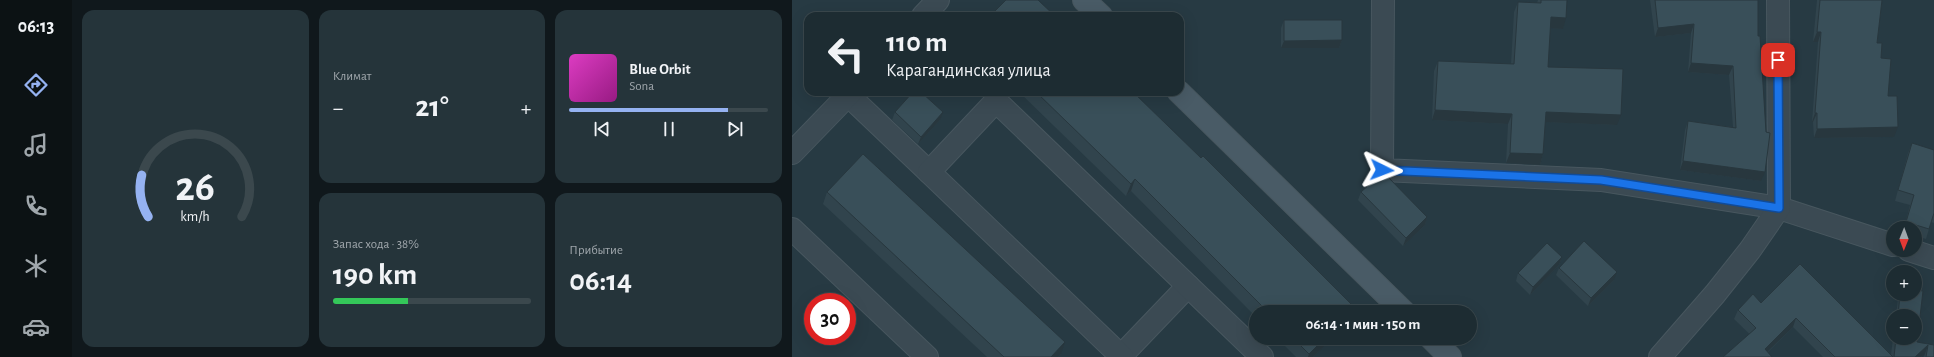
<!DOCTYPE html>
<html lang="ru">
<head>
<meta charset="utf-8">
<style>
	body { margin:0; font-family:"Alegreya Sans",sans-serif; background:#25343a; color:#f1f3f6; height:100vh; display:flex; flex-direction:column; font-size:15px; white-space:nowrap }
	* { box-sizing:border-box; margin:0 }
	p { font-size:13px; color:#a0a7ac }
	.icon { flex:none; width:22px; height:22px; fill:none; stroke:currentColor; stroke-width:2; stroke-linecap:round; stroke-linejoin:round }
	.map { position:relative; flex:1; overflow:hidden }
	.details { display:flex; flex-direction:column; gap:10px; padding:10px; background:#10181c; width:720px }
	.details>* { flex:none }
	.hud { position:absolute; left:12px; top:12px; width:380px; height:84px; border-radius:12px; box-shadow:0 4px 16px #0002,0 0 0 1px #3b484d; background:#1d2c32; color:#f1f3f6; overflow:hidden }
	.needle { width:26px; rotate:181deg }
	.buttons { position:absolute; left:1094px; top:221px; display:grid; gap:8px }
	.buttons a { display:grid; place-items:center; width:36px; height:36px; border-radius:50%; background:#1d2c32; box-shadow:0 4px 16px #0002,0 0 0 1px #3b484d; font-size:20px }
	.speed { position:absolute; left:12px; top:293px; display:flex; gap:8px; font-size:20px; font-weight:700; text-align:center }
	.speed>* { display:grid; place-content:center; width:52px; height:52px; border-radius:50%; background:#1d2c32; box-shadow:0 4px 16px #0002,0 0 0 1px #3b484d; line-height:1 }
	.speed .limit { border:6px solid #d22; background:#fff; color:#111 }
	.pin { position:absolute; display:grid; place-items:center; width:34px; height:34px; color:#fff; margin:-17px; border-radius:8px; box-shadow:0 2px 6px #0006 }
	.me { position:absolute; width:44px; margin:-22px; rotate:93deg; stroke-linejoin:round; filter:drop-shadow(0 0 3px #0008) }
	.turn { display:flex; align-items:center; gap:14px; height:84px; padding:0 16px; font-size:18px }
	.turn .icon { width:52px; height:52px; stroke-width:2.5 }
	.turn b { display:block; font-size:28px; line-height:34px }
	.big { font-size:30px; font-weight:700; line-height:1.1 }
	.details .widget { flex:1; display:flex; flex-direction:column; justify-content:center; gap:6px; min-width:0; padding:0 14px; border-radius:12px; background:#25343a }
	.details .dial { align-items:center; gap:0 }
	.dial svg { height:104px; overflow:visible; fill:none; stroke:#3b484d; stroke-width:7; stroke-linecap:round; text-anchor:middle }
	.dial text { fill:#f1f3f6; stroke:none }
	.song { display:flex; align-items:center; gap:12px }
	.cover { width:48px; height:48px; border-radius:6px; background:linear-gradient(135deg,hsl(310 70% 55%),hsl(310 70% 35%)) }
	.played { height:4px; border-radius:2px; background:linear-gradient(90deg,#95b2f1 80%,#3b484d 80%) }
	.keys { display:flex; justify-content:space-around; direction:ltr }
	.heat { display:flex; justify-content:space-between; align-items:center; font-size:22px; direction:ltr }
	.charge { height:6px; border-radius:3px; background:linear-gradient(90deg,#34c759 38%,#3b484d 0) }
	.details .tiles { flex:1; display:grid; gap:10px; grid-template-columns:repeat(3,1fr) }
	.widget:first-child { grid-row:span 2 }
	.trip { position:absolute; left:457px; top:305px; width:228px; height:40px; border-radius:20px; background:#1d2c32; box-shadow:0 4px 16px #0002,0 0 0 1px #3b484d; font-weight:700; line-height:40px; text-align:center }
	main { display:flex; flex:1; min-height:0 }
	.tab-bar { display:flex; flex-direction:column; width:72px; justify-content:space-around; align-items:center; background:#0c1214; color:#a0a7ac }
	.tab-bar .icon { width:28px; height:28px }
	.tab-bar .selected { color:#95b2f1 }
	.tab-bar b { font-size:18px; color:#f1f3f6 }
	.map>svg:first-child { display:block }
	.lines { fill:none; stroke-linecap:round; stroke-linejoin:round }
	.street-casing { stroke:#48575f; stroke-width:24 }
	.secondary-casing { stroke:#48575f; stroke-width:24 }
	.street { stroke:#3b4a53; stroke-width:22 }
	.secondary { stroke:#495b66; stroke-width:22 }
	.wall { fill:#31444d }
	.shaded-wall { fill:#28373e }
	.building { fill:#394f59; stroke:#28373e }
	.route-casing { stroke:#114b97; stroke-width:10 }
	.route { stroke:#1a73e8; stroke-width:7 }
</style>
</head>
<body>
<main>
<nav class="tab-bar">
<b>06:13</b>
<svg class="icon selected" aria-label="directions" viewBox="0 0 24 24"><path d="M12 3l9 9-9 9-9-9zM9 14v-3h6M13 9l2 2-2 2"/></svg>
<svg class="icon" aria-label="music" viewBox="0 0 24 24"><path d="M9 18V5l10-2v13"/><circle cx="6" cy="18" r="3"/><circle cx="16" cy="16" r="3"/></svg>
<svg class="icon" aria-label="phone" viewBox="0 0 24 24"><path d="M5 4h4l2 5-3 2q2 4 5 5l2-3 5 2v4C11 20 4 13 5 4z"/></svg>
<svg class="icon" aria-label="climate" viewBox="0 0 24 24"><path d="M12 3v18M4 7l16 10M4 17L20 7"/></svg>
<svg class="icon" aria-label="car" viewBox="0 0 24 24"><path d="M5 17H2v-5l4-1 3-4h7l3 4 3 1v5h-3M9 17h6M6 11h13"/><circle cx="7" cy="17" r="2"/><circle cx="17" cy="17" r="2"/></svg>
</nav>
<section class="details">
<div class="tiles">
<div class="widget dial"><svg viewBox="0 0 100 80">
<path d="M14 69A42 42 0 1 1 86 69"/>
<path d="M14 69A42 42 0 0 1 9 37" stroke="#95b2f1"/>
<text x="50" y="56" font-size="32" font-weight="700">26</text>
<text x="50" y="72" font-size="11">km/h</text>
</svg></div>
<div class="widget"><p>Климат</p>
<div class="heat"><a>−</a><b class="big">21°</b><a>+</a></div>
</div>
<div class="widget">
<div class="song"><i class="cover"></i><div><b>Blue Orbit</b><p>Sona</p></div></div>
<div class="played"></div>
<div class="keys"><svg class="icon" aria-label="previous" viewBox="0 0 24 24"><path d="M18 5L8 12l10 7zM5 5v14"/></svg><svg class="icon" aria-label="pause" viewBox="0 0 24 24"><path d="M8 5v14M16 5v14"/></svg><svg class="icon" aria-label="next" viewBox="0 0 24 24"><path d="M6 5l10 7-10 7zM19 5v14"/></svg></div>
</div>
<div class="widget"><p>Запас хода · 38%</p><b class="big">190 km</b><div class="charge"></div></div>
<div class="widget"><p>Прибытие</p><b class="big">06:14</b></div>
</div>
</section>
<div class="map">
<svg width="1142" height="357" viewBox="0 0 1142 357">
	<rect width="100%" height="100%" fill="#273a43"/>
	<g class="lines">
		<defs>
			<g id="street">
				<polyline points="591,0 590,170 809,180 987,208 1101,245"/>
				<polyline points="131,16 146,0"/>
				<polyline points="56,95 137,172"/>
				<polyline points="0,153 59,92"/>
				<polyline points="0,229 135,357"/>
				<polyline points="1117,250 1142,258"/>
				<polyline points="328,357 396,286"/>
				<polyline points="330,357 137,172 204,101 470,357"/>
				<polyline points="868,357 923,294 958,250 987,208 986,0"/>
			</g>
			<g id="secondary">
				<polyline points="292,0 309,16"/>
				<polyline points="387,92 612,312"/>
				<polyline points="639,338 658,357"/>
			</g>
		</defs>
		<!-- street casing -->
		<use href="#street" class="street-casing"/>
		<!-- secondary casing -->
		<use href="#secondary" class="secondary-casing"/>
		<!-- street -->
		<use href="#street" class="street"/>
		<!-- secondary -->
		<use href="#secondary" class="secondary"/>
	</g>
	<!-- wall -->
	<g class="wall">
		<polygon points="746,0 775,0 771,29 758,28 756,67 825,125 753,122 751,154 748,165 714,163 716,124 640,120 642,71 646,61 719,64 722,12 726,2 745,3"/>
		<polygon points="858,0 966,0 966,36 969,181 888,170 893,130 896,121 941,127 937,75 896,72 899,33 863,37"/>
		<polygon points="1025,0 1090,0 1085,43 1089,58 1096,96 1102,137 1022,138 1021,122 1020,122 1026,42 1021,42"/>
		<polygon points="492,20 550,40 547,48 489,48 489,28"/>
		<polygon points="227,92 341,92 563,308 562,312 464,312 464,317 339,191 334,196"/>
		<polygon points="103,112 148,120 126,144 100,120"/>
		<polygon points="1120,143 1142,150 1142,223 1139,222 1134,239 1123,236 1123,228 1112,228 1118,205 1103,201 1116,153"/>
		<polygon points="35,192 269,354 266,357 195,357 31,204"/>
		<polygon points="569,192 635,217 633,225 611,246 566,200"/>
		<polygon points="770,257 767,265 738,295 724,281 726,273"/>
		<polygon points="767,268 822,280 796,306 764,275"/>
		<polygon points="1107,294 1123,294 1125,342 1142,345 1142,357 1132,357 1133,354 1129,357 1031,357 1001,327 976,352 942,319 946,310 969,303 1099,355 1101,338 1123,338 1123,316 1104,316 1106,298"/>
		<polygon points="485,338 541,338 521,357 504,357"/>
	</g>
	<!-- shaded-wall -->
	<g class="shaded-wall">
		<polygon points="759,17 774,18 771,29 755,28"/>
		<polygon points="902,24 899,33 863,37 866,28"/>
		<polygon points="1025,32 1029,32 1026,42 1021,42"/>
		<polygon points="550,40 547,48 489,48 492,41"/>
		<polygon points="899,63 941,66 937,75 896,72"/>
		<polygon points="643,110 720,114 716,124 640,120"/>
		<polygon points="151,112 148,120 126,144 129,137"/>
		<polygon points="754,112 829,115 825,125 750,122"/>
		<polygon points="1023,113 1025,113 1021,122 1020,122"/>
		<polygon points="1106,127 1102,137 1022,138 1025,129"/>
		<polygon points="718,153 751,154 748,165 714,163"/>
		<polygon points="891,161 973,172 969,181 888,170"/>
		<polygon points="343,179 339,191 334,196 339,184"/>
		<polygon points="635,217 633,225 611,246 614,238"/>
		<polygon points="770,257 767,265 738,295 741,287"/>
		<polygon points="825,272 822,280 796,306 799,298"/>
		<polygon points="1004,318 1001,327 970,357 973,349"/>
		<polygon points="533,338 541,338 521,357 516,357 517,354"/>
		<polygon points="273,342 269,354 266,357 259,357"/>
		<polygon points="1136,345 1133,354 1129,357 1123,357"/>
	</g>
	<!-- building -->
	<g class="building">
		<polygon points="214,0 246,0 263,16 198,16"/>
		<polygon points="749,0 775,0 774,18 759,17 756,67 831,69 829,115 754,112 751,154 718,153 720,114 643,110 646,61 722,64 726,2 749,3"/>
		<polygon points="863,0 966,0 966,36 968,36 974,132 978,133 973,172 891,161 896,121 944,128 941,66 899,63 902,24 866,28"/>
		<polygon points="1028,0 1090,0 1085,43 1090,43 1089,58 1099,59 1096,96 1105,96 1106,127 1025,129 1025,113 1023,113 1029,32 1025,32"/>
		<polygon points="492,20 550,20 550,40 492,41"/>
		<polygon points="121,92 129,92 151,112 129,137 103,112"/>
		<polygon points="244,92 341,92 409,158 411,156 563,308 559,312 476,312 343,179 339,184"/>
		<polygon points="1120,143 1142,150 1142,213 1137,229 1114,222 1122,195 1106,190"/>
		<polygon points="71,154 273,342 259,357 212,357 35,192"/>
		<polygon points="589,174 594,175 635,217 614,238 569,192"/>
		<polygon points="792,241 825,272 799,298 767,268"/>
		<polygon points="755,243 770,257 741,287 726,273"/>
		<polygon points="1008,264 1101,357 1043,357 1004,318 973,349 980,357 931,357 964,328 946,310 961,294 969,303"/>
		<polygon points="1123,290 1131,291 1125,342 1142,345 1142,357 1134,357 1136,345 1123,357 1102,357 1104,338 1123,338 1123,316 1106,316 1108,294 1123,294"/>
		<polygon points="501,338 533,338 517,354"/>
	</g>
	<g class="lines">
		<defs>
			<polyline id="route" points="590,170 809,180 987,208 986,60"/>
		</defs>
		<!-- route casing -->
		<use href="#route" class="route-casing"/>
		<!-- route -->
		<use href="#route" class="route"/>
	</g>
</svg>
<div class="buttons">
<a><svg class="needle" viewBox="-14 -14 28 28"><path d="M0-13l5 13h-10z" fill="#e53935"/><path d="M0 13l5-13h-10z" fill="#a0a7ac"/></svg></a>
<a>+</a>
<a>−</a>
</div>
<div class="speed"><div class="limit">30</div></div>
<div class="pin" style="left:986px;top:60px;background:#d93025"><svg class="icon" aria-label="arrive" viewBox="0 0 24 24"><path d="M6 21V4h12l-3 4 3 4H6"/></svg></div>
<svg class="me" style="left:590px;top:170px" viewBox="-20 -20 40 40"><path d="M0-17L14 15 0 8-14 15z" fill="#1a73e8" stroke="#fff" stroke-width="4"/></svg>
<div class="trip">06:14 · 1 мин · 150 m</div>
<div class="hud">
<div class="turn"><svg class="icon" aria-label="left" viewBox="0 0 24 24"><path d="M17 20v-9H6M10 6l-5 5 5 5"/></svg><div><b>110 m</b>Карагандинская улица</div></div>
</div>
</div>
</main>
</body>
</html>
